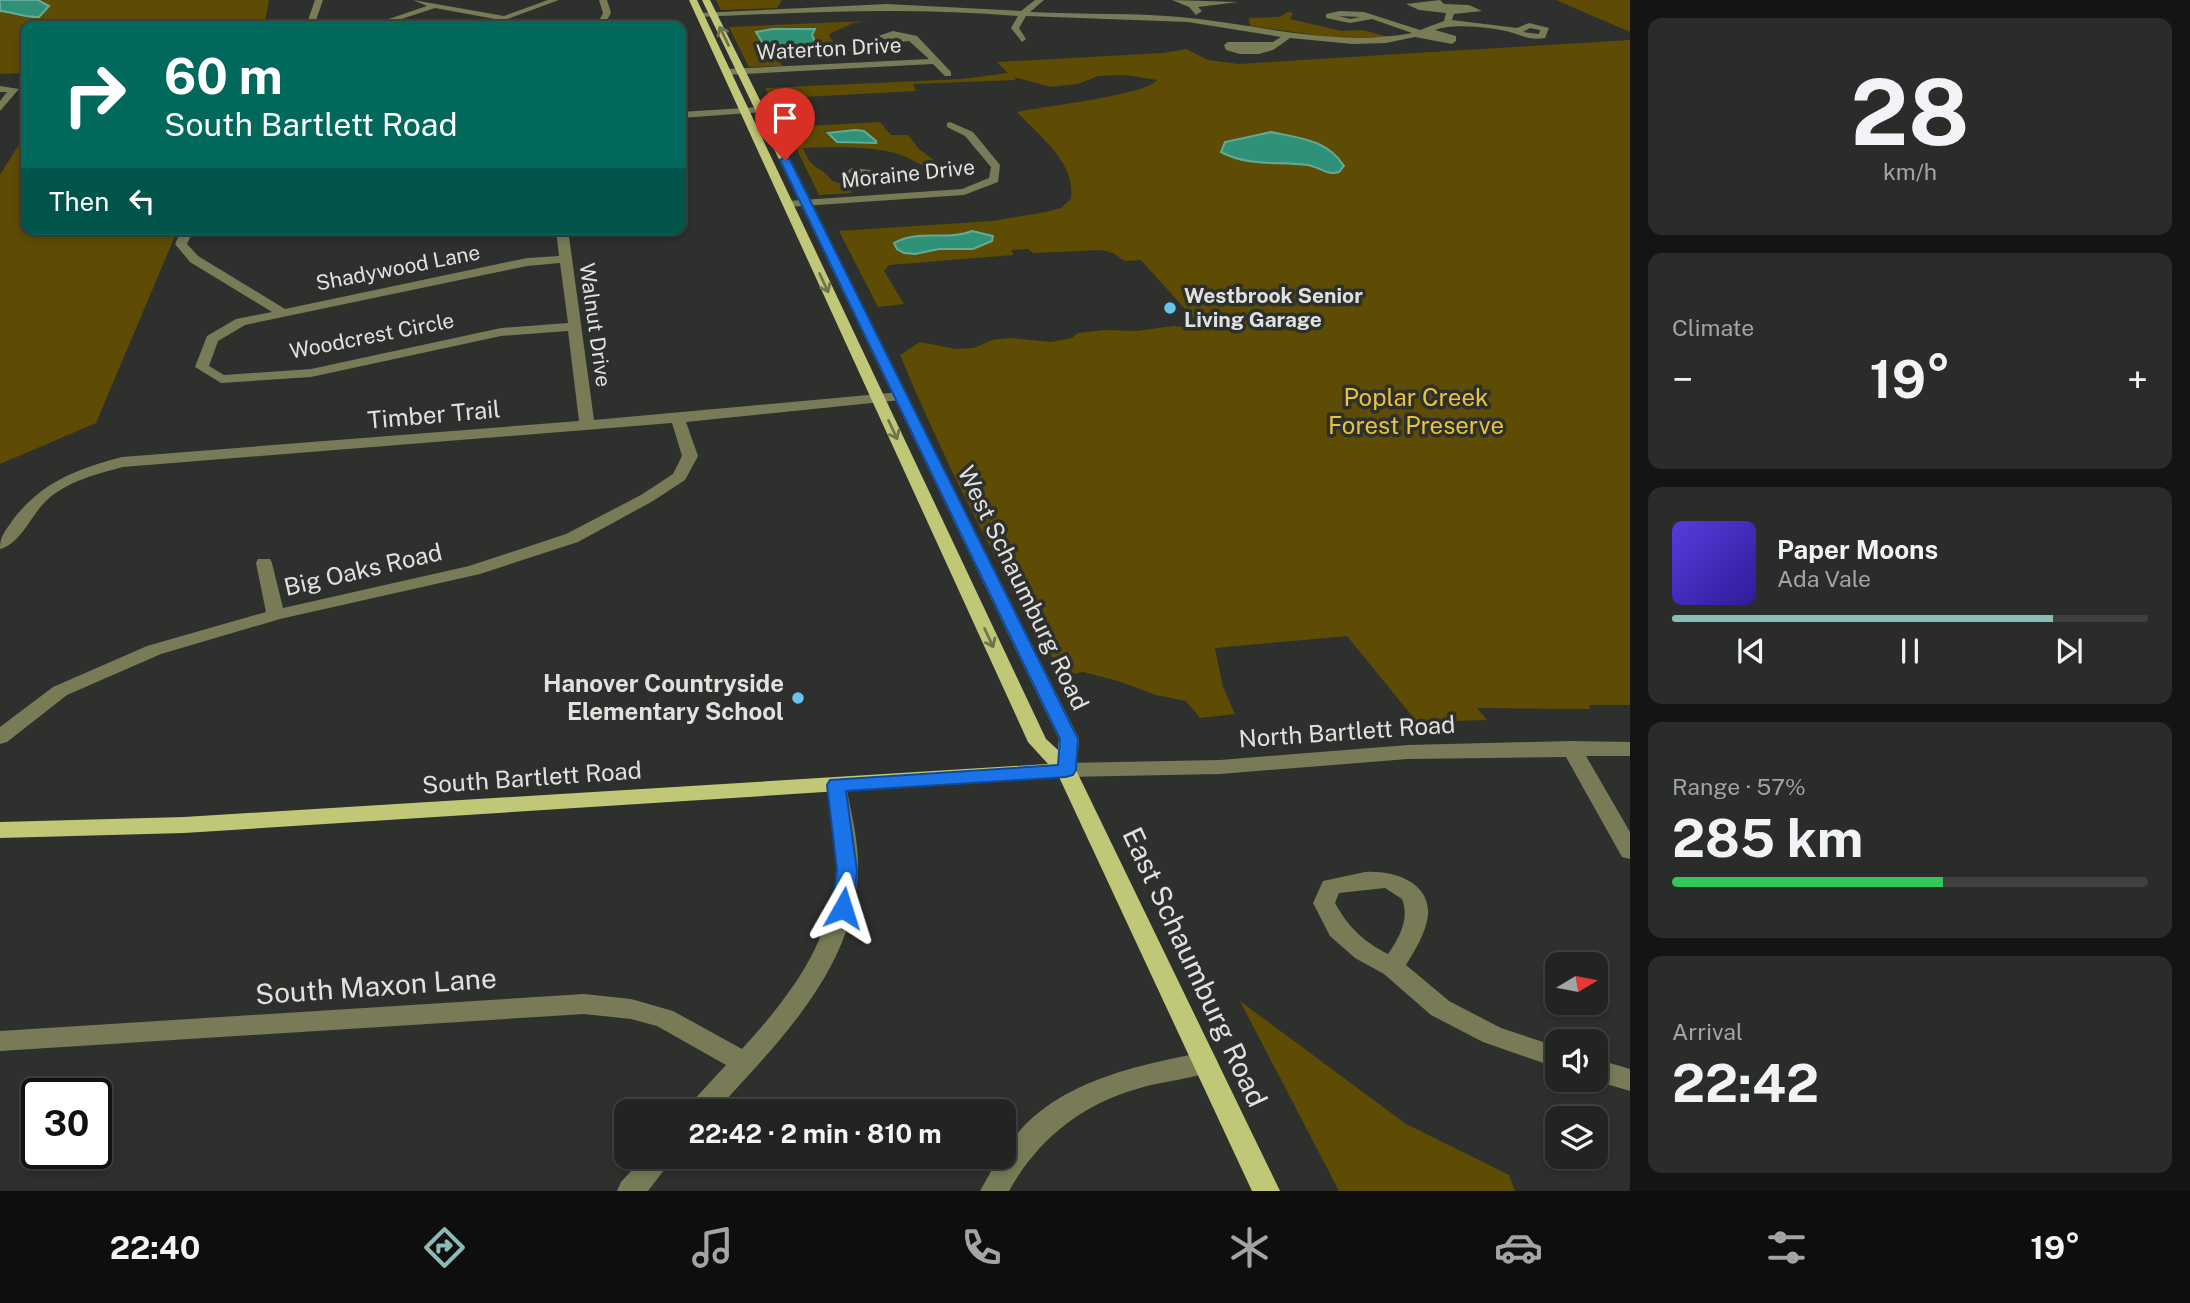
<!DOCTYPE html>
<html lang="en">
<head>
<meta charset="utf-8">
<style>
	body { margin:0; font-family:"Public Sans",sans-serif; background:#2a2c2a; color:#f1f3f6; height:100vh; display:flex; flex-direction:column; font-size:26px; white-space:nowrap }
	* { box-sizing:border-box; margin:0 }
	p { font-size:23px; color:#a2a4a5 }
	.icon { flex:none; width:38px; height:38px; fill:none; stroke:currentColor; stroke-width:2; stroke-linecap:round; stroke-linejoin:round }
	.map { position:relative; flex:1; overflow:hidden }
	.drawer { display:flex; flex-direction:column; gap:18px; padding:18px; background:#131413; width:560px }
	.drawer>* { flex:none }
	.banner { position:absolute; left:21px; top:21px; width:665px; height:214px; border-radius:14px; box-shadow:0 4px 10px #0003,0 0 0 2px #3f4140; background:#00695c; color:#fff; overflow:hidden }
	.needle { width:46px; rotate:80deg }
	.controls { position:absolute; left:1545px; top:952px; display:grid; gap:14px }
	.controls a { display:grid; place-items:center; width:63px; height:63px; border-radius:14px; background:#222422; box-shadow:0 4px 10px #0003,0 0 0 2px #3f4140; font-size:35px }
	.speed { position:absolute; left:21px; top:1078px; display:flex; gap:14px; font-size:35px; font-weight:700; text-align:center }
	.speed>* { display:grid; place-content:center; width:91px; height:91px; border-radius:50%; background:#222422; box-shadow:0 4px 10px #0003,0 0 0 2px #3f4140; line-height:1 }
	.speed .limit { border:4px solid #111; border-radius:10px; background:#fff; color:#111 }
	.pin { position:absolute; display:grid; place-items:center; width:60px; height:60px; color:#fff; margin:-72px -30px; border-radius:50% 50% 50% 0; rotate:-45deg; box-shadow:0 0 7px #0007 }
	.pin .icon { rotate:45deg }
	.me { position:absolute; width:77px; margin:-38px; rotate:6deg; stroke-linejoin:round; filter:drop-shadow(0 0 5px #0008) }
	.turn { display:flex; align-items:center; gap:24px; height:147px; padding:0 28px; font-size:32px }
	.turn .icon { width:91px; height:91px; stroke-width:2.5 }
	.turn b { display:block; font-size:49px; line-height:60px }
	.then { display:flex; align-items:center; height:66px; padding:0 28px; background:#0003; gap:14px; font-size:26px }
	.big { font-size:52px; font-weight:700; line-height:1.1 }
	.drawer .card { flex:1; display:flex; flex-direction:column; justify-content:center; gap:10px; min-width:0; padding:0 24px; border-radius:14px; background:#2a2c2a }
	.drawer .dial { align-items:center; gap:0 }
	.dial b { font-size:91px; line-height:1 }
	.song { display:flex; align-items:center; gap:21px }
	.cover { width:84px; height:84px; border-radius:10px; background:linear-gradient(135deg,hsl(250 70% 55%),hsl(250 70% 35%)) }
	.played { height:7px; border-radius:4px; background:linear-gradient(90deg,#8bbbb9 80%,#3f4140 80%) }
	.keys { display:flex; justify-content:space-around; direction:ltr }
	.heat { display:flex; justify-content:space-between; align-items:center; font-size:38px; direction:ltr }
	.charge { height:10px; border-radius:5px; background:linear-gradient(90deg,#34c759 57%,#3f4140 0) }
	.trip { position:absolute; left:614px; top:1099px; width:402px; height:70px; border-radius:14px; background:#222422; box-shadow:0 4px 10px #0003,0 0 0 2px #3f4140; font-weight:700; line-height:70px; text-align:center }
	.tabs { display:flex; height:112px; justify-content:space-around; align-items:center; background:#0e0e0e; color:#a2a4a5 }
	.tabs .icon { width:49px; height:49px }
	.tabs .selected { color:#8bbbb9 }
	.tabs b { font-size:32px; color:#f1f3f6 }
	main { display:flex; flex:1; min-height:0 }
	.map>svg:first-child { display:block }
	.green { fill:#5e4c04 }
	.water { fill:#309179; stroke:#65a998; stroke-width:2 }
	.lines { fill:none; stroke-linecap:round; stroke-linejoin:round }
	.minor { fill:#787b56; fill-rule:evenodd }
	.major { fill:#c0c777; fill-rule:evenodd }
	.oneway { stroke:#70744e }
	.route { fill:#1a73e8; stroke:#114b97; stroke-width:2 }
	.poi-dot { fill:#69c3f1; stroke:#2e302d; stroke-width:2.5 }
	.labels { text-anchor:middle; stroke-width:7; stroke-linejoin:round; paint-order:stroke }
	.far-street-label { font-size:21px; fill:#e1e2e0; stroke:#2e302d }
	.far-poi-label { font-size:21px; font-weight:bold; fill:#e1e2e0; stroke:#2e302d; text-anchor:start }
	.park-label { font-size:24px; fill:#e9c33a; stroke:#2e302d }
	.street-label { font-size:24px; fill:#e1e2e0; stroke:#2e302d }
	.poi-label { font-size:24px; font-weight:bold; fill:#e1e2e0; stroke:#2e302d; text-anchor:end }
	.near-street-label { font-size:28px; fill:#e1e2e0; stroke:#2e302d }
</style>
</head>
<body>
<main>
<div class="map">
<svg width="1630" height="1191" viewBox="0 0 1630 1191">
	<rect width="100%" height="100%" fill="#2e302d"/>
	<!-- green -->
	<g class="green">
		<polygon points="0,0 269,0 264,26 26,26 26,73 0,74"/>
		<polygon points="716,0 782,0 777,8 721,10"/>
		<polygon points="1556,0 1630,0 1630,32"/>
		<polygon points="1288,12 1293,13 1290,19 1342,31 1362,30 1389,37 1329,37 1250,26 1249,18 1279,17"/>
		<path d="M866,21L853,23L829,34C833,47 843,47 855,50L776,53L782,66L749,67L729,27Z"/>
		<path d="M1630,40V705H1589L1590,709L1477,708L1487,720L1417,722L1347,636L1215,648L1223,687L1235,714L1200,718L1186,701L1156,695L1118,681L1083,672L1064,676C1001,575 946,465 900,355L920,342L956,349L974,348L992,340L1012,338L1051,342L1072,338L1078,333L1104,330L1136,331L1174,326L1203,329L1141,260L1125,261L1113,253L1102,250L1033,253L1028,249L1011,250L1014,255L889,265L884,271L904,304L878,307L839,231L992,221L1046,212L1061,208L1071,199C1076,162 1039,136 1017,112C1043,106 1144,96 1157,80L1126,75L1098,76L1078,84L1051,87L1014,77L1016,80L913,84L916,91L804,97L812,114L779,117L765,88L962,79L1008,73L997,62L1164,53L1186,49L1208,60L1238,64Z"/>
		<path d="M880,122L891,135H908L919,149L935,161L936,165L928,168C918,164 909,157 898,154C873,146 829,147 803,148C811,171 822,166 832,181L848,186L852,193L819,195L786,127Z"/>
		<polygon points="26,133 26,229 178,229 96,423 0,464 0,175"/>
		<polygon points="1240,1001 1406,1124 1509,1175 1515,1191 1339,1191"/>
	</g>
	<!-- water -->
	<g class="water">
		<path d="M0,0H38L49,6L39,17C26,18 13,12 0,11Z"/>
		<polygon points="773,29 815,29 812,35 818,48 780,52 767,50 756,32"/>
		<polygon points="855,130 864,131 876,141 876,143 837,142 828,133"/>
		<path d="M1271,132C1298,138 1327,139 1344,166L1339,172C1327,176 1320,167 1308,165C1278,161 1249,167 1221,152L1225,142Z"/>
		<path d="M972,231L993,236L992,241L973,249H939L915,254L904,253L897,249L894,243C917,229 948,241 972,231Z"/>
	</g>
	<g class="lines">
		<!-- minor -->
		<g class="minor">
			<polygon points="315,0 323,0 314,26 306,26"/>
			<polygon points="413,0 504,16 548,0 559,0 494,24 490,22 495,19 435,8 380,26 368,26 427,6"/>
			<path d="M599,0H607L611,13C605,25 599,26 586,26L600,19L603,13Z"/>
			<path d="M1035,0H1044L1030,12C1083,15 1137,12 1190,18C1265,26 1337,47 1412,33L1372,19L1350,23L1326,18V14L1340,11L1364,12L1420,30L1444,21L1446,13L1419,10L1406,4L1440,0L1444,4L1469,5L1482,11L1454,14L1452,20L1517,28L1529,23L1549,28L1545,38C1531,40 1525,37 1513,33C1494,27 1453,23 1435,30L1456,36V41L1452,44L1415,37L1386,43L1353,44L1290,38L1273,50L1259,54H1240L1226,50L1224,45L1228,42H1273L1281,37L1188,22L1026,16L1019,28L1026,39L1022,42L1011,28L1018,16C911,7 806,12 699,17L695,15L699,13L887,4L1021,11ZM1339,16L1360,17L1350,19ZM1530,28L1540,30L1539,34L1523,32Z"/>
			<polygon points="1172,0 1238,2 1198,7 1202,11 1196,15 1189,7"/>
			<polygon points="893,31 917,36 951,72 951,76 945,76 933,64 726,75 722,72 726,69 929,59 909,41 893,43 878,36"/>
			<polygon points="0,86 19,89 0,111 0,101 7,92 0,92"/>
			<polygon points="760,107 763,108 763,112 681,118 681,112"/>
			<polygon points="950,122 973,132 1000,165 998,182 964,195 788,207 782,204 788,201 962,189 989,178 991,167 965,136 947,127 947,123"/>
			<path d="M852,168L870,170L879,176L863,184L841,179V175ZM854,174L866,176L862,178Z"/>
			<path d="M182,229H194L187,244L198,256L285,309L527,258L559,256L556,229H568L594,420L901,392L908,396L901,400L686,422L698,456L685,480L653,501L578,542L480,574L280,619L161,654L67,695L7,742L0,744V727L53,687L147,646L266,612L256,563L258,559H270L272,563L283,608L469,566L566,534L641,495L673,474L682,456L672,423L123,467C96,474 69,481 48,499C32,513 21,544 0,549C0,535 5,532 12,521C41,482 77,469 122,457L579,421L568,331L501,336L311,377L221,383L195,367L207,336L236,319L272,312L190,262L175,244ZM560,263L568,323L501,328L311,369L224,375L209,366L218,341L245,325L527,266Z"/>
			<polygon points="354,229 394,229 388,232 359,234 355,233"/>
			<polygon points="1571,741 1630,742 1630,756 1586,756 1630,832 1630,859 1622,857 1566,757 1408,759 1220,774 1066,777 1059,775 1056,770 1059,765 1066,763 1220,760 1408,745"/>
			<path d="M836,778L843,780L846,785C851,813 859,842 858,870C854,970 778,1042 716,1111H687L691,1103L726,1065L657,1026L631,1019L584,1014L0,1051V1031L584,994L631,999L673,1011L742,1049C789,997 831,944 836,871C838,843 830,813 826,785L829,780Z"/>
			<path d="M1365,872C1392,870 1430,881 1428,915C1426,933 1415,950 1406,965L1449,1001L1501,1028L1558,1047V1068L1483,1042L1431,1015L1384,974L1355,958L1330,936L1313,903L1323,881ZM1385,888L1402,899C1410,919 1399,938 1388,954C1364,942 1348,927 1335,903L1339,893Z"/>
			<path d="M1205,1052L1214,1055L1218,1063L1214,1071C1190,1079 1164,1081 1140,1088C1082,1104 1038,1139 1009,1191H980L999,1157H1004C1004,1147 1011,1142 1017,1134C1062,1080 1139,1065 1205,1052Z"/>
			<polygon points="1596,1059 1630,1069 1630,1091 1593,1080 1596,1080"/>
			<polygon points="644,1157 674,1157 648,1191 617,1191 621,1182"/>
		</g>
		<!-- major -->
		<polygon class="major" points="689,0 697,0 1046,739 1058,750 1059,739 702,0 710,0 1079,739 1076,770 1280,1191 1252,1191 1059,777 184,833 0,838 0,822 184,817 1048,764 1028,742"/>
	</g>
	<!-- one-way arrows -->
	<defs><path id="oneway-shaft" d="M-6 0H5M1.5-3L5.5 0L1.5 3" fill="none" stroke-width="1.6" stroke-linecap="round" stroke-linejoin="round" transform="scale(1.75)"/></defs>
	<g class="oneway">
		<use href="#oneway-shaft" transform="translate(724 36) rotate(-116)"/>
		<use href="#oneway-shaft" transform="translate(824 283) rotate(65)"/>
		<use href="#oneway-shaft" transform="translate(893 430) rotate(65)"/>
		<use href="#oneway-shaft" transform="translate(989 638) rotate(65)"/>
	</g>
	<!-- route -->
	<polygon class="route" points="785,157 790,160 1078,739 1076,770 1073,775 1066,777 846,791 857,870 853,908 850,913 843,915 835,913 832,908 837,870 827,785 830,780 1058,765 1060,739 780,160"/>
	<!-- markers -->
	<g class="poi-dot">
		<circle cx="1170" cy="308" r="7"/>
		<circle cx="798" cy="698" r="7"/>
	</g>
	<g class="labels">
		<!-- far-street labels -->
		<g class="far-street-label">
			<text transform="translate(829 49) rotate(-3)" y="7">Waterton Drive</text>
			<text transform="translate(908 174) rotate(-6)" y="7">Moraine Drive</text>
			<text transform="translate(398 268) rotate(-11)" y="7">Shadywood Lane</text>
			<text transform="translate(595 325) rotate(82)" y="7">Walnut Drive</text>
			<text transform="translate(372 336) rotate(-11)" y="7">Woodcrest Circle</text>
		</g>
		<!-- far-poi labels -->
		<g class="far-poi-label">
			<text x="1184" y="303">Westbrook Senior<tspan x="1184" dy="24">Living Garage</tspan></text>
		</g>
		<!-- park labels -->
		<g class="park-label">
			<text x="1416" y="406">Poplar Creek<tspan x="1416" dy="28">Forest Preserve</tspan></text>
		</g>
		<!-- street labels -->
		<g class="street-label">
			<text transform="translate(434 415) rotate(-5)" y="8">Timber Trail</text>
			<text transform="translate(363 570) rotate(-13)" y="8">Big Oaks Road</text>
			<text transform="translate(1023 588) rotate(64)" y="8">West Schaumburg Road</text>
			<text transform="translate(1347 732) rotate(-4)" y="8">North Bartlett Road</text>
			<text transform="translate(532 778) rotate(-4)" y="8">South Bartlett Road</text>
		</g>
		<!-- poi labels -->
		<g class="poi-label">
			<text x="784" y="692">Hanover Countryside<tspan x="784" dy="28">Elementary School</tspan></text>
		</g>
		<!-- near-street labels -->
		<g class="near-street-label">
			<text transform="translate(1195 967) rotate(65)" y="10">East Schaumburg Road</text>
			<text transform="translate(376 986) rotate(-4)" y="10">South Maxon Lane</text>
		</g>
	</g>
</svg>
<div class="controls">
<a><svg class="needle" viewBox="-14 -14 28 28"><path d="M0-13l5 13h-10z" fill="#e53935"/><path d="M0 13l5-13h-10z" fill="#a2a4a5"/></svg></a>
<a><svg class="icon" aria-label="sound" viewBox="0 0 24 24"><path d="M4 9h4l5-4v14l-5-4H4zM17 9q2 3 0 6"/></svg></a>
<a><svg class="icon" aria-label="layers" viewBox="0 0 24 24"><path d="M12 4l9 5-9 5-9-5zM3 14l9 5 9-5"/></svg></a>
</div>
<div class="speed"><div class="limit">30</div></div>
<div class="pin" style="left:785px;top:160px;background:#d93025"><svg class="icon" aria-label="arrive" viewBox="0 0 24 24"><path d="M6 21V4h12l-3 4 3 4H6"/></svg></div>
<svg class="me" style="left:843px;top:908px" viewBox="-20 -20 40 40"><path d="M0-17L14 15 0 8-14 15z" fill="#1a73e8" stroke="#fff" stroke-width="4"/></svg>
<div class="trip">22:42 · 2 min · 810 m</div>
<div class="banner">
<div class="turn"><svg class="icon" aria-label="right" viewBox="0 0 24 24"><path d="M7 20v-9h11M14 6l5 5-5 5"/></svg><div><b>60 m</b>South Bartlett Road</div></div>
<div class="then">Then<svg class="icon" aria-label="left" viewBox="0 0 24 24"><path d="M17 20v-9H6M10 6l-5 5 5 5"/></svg></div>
</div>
</div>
<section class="drawer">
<div class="card dial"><b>28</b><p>km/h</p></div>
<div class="card"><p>Climate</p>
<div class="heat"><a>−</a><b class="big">19°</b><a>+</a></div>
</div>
<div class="card">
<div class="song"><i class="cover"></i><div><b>Paper Moons</b><p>Ada Vale</p></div></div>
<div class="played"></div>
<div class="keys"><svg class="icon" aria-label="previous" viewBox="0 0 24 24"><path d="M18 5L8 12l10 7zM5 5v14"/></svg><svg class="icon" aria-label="pause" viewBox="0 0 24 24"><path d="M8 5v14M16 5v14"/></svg><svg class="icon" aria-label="next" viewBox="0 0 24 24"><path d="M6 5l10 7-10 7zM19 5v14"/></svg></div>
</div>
<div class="card"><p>Range · 57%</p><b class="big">285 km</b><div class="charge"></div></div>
<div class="card"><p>Arrival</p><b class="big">22:42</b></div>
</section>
</main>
<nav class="tabs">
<b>22:40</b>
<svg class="icon selected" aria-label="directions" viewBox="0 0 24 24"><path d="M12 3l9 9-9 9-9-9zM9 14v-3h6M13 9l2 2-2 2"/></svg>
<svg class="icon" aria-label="music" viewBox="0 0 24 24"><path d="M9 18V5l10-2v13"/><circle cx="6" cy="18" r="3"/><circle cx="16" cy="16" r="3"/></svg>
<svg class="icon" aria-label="phone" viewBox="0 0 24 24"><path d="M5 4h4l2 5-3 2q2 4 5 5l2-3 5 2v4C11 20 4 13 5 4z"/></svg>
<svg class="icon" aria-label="climate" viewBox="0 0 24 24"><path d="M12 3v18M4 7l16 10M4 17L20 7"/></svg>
<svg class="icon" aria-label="car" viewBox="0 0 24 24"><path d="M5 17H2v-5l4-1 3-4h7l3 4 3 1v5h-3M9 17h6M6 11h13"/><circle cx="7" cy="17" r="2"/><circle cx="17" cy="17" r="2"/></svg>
<svg class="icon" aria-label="filters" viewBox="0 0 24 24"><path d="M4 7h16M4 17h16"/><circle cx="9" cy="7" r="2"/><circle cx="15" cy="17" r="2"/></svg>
<b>19°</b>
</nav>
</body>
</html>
